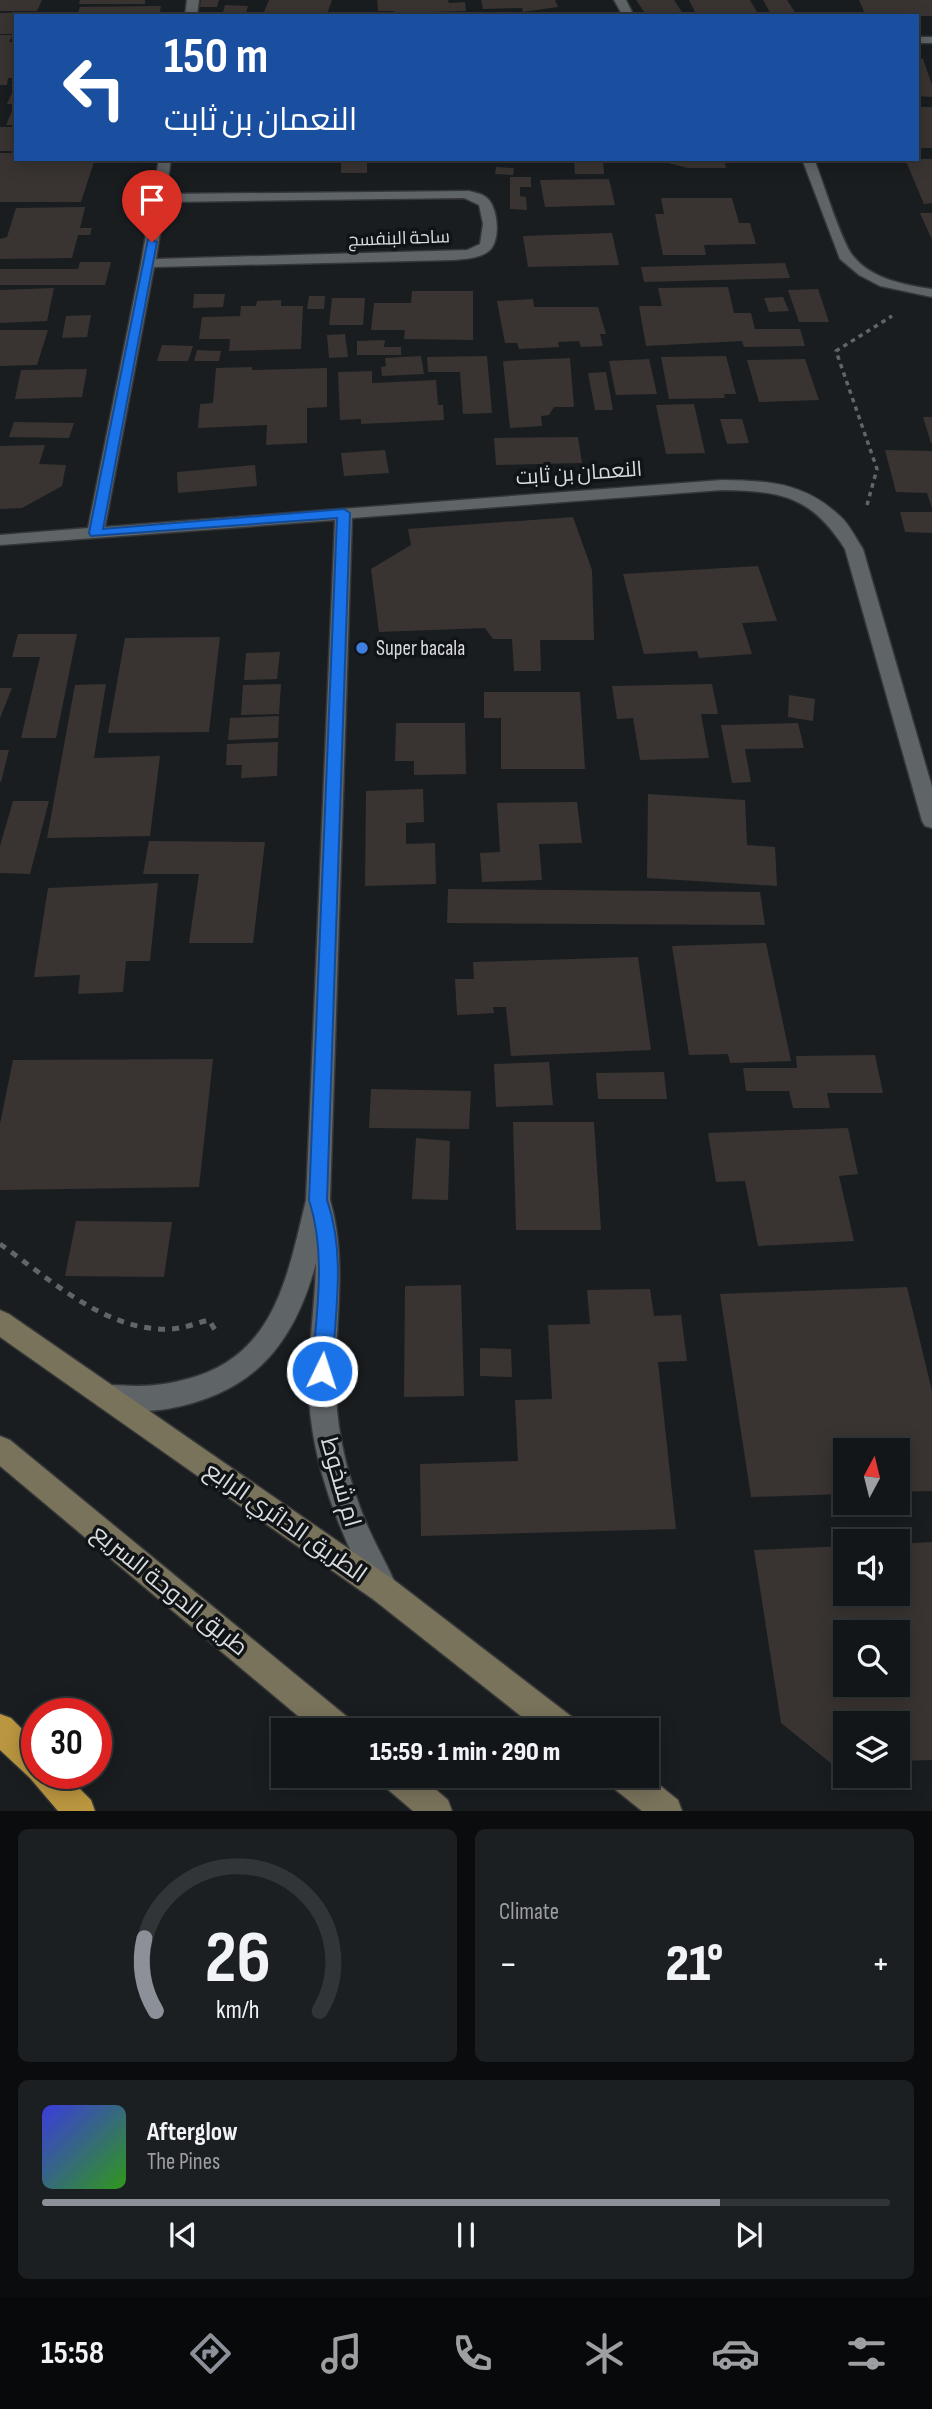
<!DOCTYPE html>
<html lang="en">
<head>
<meta charset="utf-8">
<style>
	body { margin:0; font-family:"Sofia Sans Condensed",Cairo,sans-serif; background:#1c1f21; color:#f1f3f6; height:100vh; display:flex; flex-direction:column; font-size:26px; white-space:nowrap }
	* { box-sizing:border-box; margin:0 }
	p { font-size:23px; color:#9d9fa2 }
	.icon { flex:none; width:38px; height:38px; fill:none; stroke:currentColor; stroke-width:2; stroke-linecap:round; stroke-linejoin:round }
	.map { position:relative; height:1811px; overflow:hidden }
	.drawer { display:flex; flex-direction:column; gap:18px; padding:18px; background:#0a0c0d; flex:1 }
	.drawer>* { flex:none }
	.guide { position:absolute; left:14px; top:14px; width:905px; height:147px; border-radius:0px; box-shadow:0 4px 18px #0003,0 0 0 2px #323537; background:#1a4fa0; color:#fff; overflow:hidden }
	.needle { width:46px; rotate:7deg }
	.fabs { position:absolute; left:833px; top:1438px; display:grid; gap:14px }
	.fabs a { display:grid; place-items:center; width:77px; height:77px; border-radius:0px; background:#131618; box-shadow:0 4px 18px #0003,0 0 0 2px #323537; font-size:35px }
	.speed { position:absolute; left:21px; top:1698px; display:flex; gap:14px; font-size:35px; font-weight:700; text-align:center }
	.speed>* { display:grid; place-content:center; width:91px; height:91px; border-radius:50%; background:#131618; box-shadow:0 4px 18px #0003,0 0 0 2px #323537; line-height:1 }
	.speed .limit { border:10px solid #d22; background:#fff; color:#111 }
	.pin { position:absolute; display:grid; place-items:center; width:60px; height:60px; color:#fff; margin:-72px -30px; border-radius:50% 50% 50% 0; rotate:-45deg; box-shadow:0 0 7px #0007 }
	.pin .icon { rotate:45deg }
	.me { position:absolute; width:77px; margin:-38px; rotate:4deg; stroke-linejoin:round; filter:drop-shadow(0 0 5px #0008) }
	.turn { display:flex; align-items:center; gap:24px; height:147px; padding:0 35px; font-size:32px }
	.turn .icon { width:91px; height:91px; stroke-width:2.5 }
	.turn b { display:block; font-size:49px; line-height:60px }
	.big { font-size:52px; font-weight:800; line-height:1.1 }
	.drawer .tile { flex:1; display:flex; flex-direction:column; justify-content:center; gap:10px; min-width:0; padding:0 24px; border-radius:10px; background:#1c1f21 }
	.drawer .dial { align-items:center; gap:0 }
	.dial svg { height:182px; overflow:visible; fill:none; stroke:#323537; stroke-width:7; stroke-linecap:round; text-anchor:middle }
	.dial text { fill:#f1f3f6; stroke:none }
	.song { display:flex; align-items:center; gap:21px }
	.cover { width:84px; height:84px; border-radius:10px; background:linear-gradient(135deg,hsl(240 70% 55%),hsl(110 70% 35%)) }
	.played { height:7px; border-radius:4px; background:linear-gradient(90deg,#8c9099 80%,#323537 80%) }
	.keys { display:flex; justify-content:space-around; direction:ltr }
	.heat { display:flex; justify-content:space-between; align-items:center; font-size:38px; direction:ltr }
	.drawer .tiles { flex:1; display:grid; gap:18px; grid-template-columns:1fr 1fr }
	.tile:last-child { grid-column:span 2 }
	.trip { position:absolute; left:271px; top:1718px; width:388px; height:70px; border-radius:0px; background:#131618; box-shadow:0 4px 18px #0003,0 0 0 2px #323537; font-weight:800; line-height:70px; text-align:center }
	.menu { display:flex; height:112px; justify-content:space-around; align-items:center; background:#08090a; color:#9d9fa2 }
	.menu .icon { width:49px; height:49px }
	.menu .current { color:#8c9099 }
	.menu b { font-size:32px; color:#f1f3f6 }
	.map>svg:first-child { display:block }
	.building { fill:#393431; fill-rule:evenodd }
	.lines { fill:none; stroke-linecap:round; stroke-linejoin:round }
	.street-casing { stroke:#343638; stroke-width:3 }
	.secondary-casing { stroke:#343638; stroke-width:3 }
	.highway-casing { stroke:#343638; stroke-width:3 }
	.path-far1 { stroke:#626568; stroke-width:3.5; stroke-dasharray:4.5 4.5; stroke-linecap:butt }
	.path { stroke:#626568; stroke-width:5; stroke-dasharray:7 7; stroke-linecap:butt }
	.street { fill:#5f6467; fill-rule:evenodd }
	.secondary { fill:#7a735b; fill-rule:evenodd }
	.highway { fill:#b9963f; fill-rule:evenodd }
	.route { fill:#1a73e8; stroke:#114b97; stroke-width:2 }
	.shop-dot { fill:#3f7fe0; stroke:#101417; stroke-width:2.5 }
	.labels { text-anchor:middle; stroke-width:7; stroke-linejoin:round; paint-order:stroke }
	.far-street-label { font-size:18px; fill:#d9dbdd; stroke:#101417 }
	.street-label { font-size:21px; fill:#d9dbdd; stroke:#101417 }
	.poi-label { font-size:21px; fill:#d9dbdd; stroke:#101417; text-anchor:start }
	.near-street-label { font-size:24px; fill:#d9dbdd; stroke:#101417 }
</style>
</head>
<body>
<div class="map">
<svg width="932" height="1811" viewBox="0 0 932 1811">
	<rect width="100%" height="100%" fill="#191d20"/>
	<!-- building -->
	<g class="building">
		<polygon points="0,0 42,0 37,11 0,11"/>
		<polygon points="80,0 145,0 145,4 79,4"/>
		<polygon points="201,0 219,0 217,7 200,7"/>
		<polygon points="269,0 332,0 327,14 264,12"/>
		<polygon points="377,0 448,0 449,3 465,2 466,11 394,13 394,11 378,11"/>
		<polygon points="481,0 555,0 558,7 523,12 522,8 483,9"/>
		<polygon points="636,0 674,0 683,14 647,16"/>
		<polygon points="689,0 750,0 758,14 697,16"/>
		<polygon points="763,0 787,0 796,14 772,16"/>
		<polygon points="859,0 932,0 932,16 866,16"/>
		<polygon points="225,5 248,6 245,16 222,16"/>
		<polygon points="161,6 159,16 77,16 80,7"/>
		<polygon points="46,12 44,16 16,16 16,34 0,34 0,13"/>
		<polygon points="0,35 13,35 9,42 16,42 16,125 6,125 15,104 7,104 15,86 11,86 15,78 8,78 7,85 0,85"/>
		<polygon points="917,59 923,59 932,85 932,97 917,96"/>
		<rect x="917" y="107" width="15" height="41"/>
		<rect x="0" y="127" width="16" height="24"/>
		<polygon points="0,153 16,153 16,159 95,159 81,202 0,202"/>
		<rect x="341" y="159" width="26" height="14"/>
		<polygon points="574,159 603,159 604,174 575,174"/>
		<polygon points="724,159 726,168 688,168 656,160"/>
		<polygon points="905,159 932,159 932,203 924,204"/>
		<polygon points="496,167 514,168 513,175 495,174"/>
		<polygon points="510,177 531,177 531,187 520,187 520,196 526,197 527,210 510,209"/>
		<polygon points="609,179 615,205 545,207 540,180"/>
		<polygon points="661,198 732,198 739,223 750,223 756,244 704,245 706,255 663,255 655,214 664,214"/>
		<polygon points="85,207 80,228 92,228 90,235 78,235 72,258 0,259 0,239 7,237 16,208"/>
		<polygon points="920,213 932,213 932,240"/>
		<polygon points="612,233 619,265 528,267 523,236"/>
		<polygon points="80,262 111,262 105,285 0,285 0,269 78,269"/>
		<polygon points="785,263 790,278 644,282 641,267"/>
		<polygon points="728,287 734,313 751,313 755,329 800,329 805,346 744,347 742,341 646,346 639,306 662,306 658,288"/>
		<polygon points="54,288 47,321 0,323 0,290"/>
		<polygon points="818,289 829,322 799,322 788,290"/>
		<polygon points="412,291 473,291 473,340 404,339 405,330 371,330 374,303 411,303"/>
		<polygon points="194,294 225,294 223,307 193,308"/>
		<polygon points="309,296 325,296 324,309 307,309"/>
		<polygon points="783,297 789,311 769,312 764,298"/>
		<polygon points="332,298 365,298 363,325 329,325"/>
		<polygon points="533,299 534,307 598,307 606,334 600,334 603,346 581,347 579,341 558,342 559,347 519,349 517,343 505,343 497,301"/>
		<polygon points="281,300 281,306 303,306 301,349 229,351 230,339 199,339 202,317 240,316 241,306 256,306 257,301"/>
		<polygon points="91,315 87,337 62,338 66,316"/>
		<polygon points="0,330 48,330 37,365 0,366"/>
		<polygon points="345,334 348,357 329,358 327,335"/>
		<polygon points="385,340 384,347 401,347 401,355 357,355 357,341"/>
		<polygon points="162,345 193,346 188,361 157,361"/>
		<polygon points="197,350 221,351 219,361 194,361"/>
		<polygon points="421,356 424,374 382,376 381,367 386,366 385,358"/>
		<polygon points="487,356 492,413 463,414 460,372 428,372 427,357"/>
		<polygon points="726,356 736,394 724,394 725,398 669,399 661,357"/>
		<polygon points="570,358 574,407 554,407 549,415 541,416 542,426 510,428 503,361"/>
		<polygon points="649,359 657,394 616,395 609,361"/>
		<polygon points="805,359 819,400 759,402 747,360"/>
		<polygon points="252,367 252,370 327,368 327,407 307,408 307,443 266,445 267,425 198,428 200,404 213,403 216,368"/>
		<polygon points="87,369 82,397 15,399 21,370"/>
		<polygon points="372,371 372,383 436,380 438,405 443,405 444,420 361,424 361,419 340,420 338,372"/>
		<polygon points="606,372 613,410 595,410 588,373"/>
		<polygon points="694,404 705,453 666,454 656,405"/>
		<polygon points="923,417 932,417 932,443 931,443"/>
		<polygon points="720,419 742,419 749,443 727,444"/>
		<polygon points="14,422 74,423 69,438 9,437"/>
		<polygon points="578,437 582,463 496,465 494,438"/>
		<polygon points="45,445 39,464 66,465 62,486 22,508 0,509 0,446"/>
		<polygon points="385,450 389,473 344,476 341,453"/>
		<polygon points="885,450 932,451 932,508 927,493 896,492"/>
		<polygon points="255,465 257,486 178,493 177,472"/>
		<polygon points="900,512 932,512 932,533 905,532"/>
		<polygon points="573,517 592,570 594,640 540,640 541,671 514,671 512,639 493,639 485,628 379,632 371,569 411,545 408,529"/>
		<polygon points="758,566 777,621 742,623 752,654 699,658 697,651 644,654 623,574"/>
		<polygon points="18,634 77,634 56,738 21,738 40,657 12,657"/>
		<polygon points="220,637 209,732 108,733 125,638"/>
		<polygon points="280,652 277,679 244,680 246,653"/>
		<polygon points="106,684 94,758 160,756 150,836 47,838 75,685"/>
		<polygon points="281,684 279,714 241,715 243,685"/>
		<polygon points="712,684 718,714 701,714 709,758 640,760 633,718 617,719 612,686"/>
		<polygon points="0,688 12,688 0,718"/>
		<polygon points="484,692 580,692 585,769 501,769 501,718 484,718"/>
		<polygon points="789,695 815,699 813,721 788,717"/>
		<polygon points="279,716 278,738 228,740 230,718"/>
		<polygon points="396,723 465,723 466,774 414,775 414,761 395,761"/>
		<polygon points="798,723 804,748 745,749 751,782 732,783 721,725"/>
		<polygon points="278,742 277,776 241,778 242,765 226,765 227,744"/>
		<polygon points="0,750 9,750 1,782 0,781"/>
		<polygon points="423,789 424,822 406,823 406,844 435,843 436,884 365,886 366,791"/>
		<polygon points="648,794 745,800 747,845 775,847 777,886 647,878"/>
		<polygon points="13,801 49,801 30,874 0,873 0,846"/>
		<polygon points="577,802 582,843 539,844 542,880 482,882 480,853 500,852 497,803"/>
		<polygon points="149,841 265,842 253,943 189,943 199,874 143,874"/>
		<polygon points="158,883 150,961 126,961 123,992 78,994 80,975 34,977 48,888"/>
		<polygon points="448,889 760,892 765,925 447,923"/>
		<polygon points="766,943 791,1061 730,1063 728,1054 689,1055 672,946"/>
		<polygon points="638,957 651,1050 511,1056 506,1007 493,1007 494,1013 457,1015 455,979 474,979 473,962"/>
		<polygon points="875,1055 883,1093 827,1093 830,1108 793,1108 789,1091 746,1091 743,1068 797,1068 796,1056"/>
		<polygon points="213,1059 199,1187 0,1190 0,1124 13,1060"/>
		<polygon points="549,1062 553,1105 496,1107 494,1064"/>
		<polygon points="664,1072 667,1099 598,1099 596,1073"/>
		<polygon points="371,1089 471,1091 469,1129 369,1128"/>
		<polygon points="513,1122 594,1122 601,1230 516,1230"/>
		<polygon points="848,1128 858,1174 839,1176 854,1241 758,1246 745,1181 716,1182 708,1133"/>
		<polygon points="416,1138 450,1141 448,1200 412,1199"/>
		<polygon points="76,1221 172,1222 164,1277 65,1276"/>
		<polygon points="461,1285 464,1396 404,1397 405,1286"/>
		<polygon points="907,1287 932,1391 932,1491 898,1492 898,1451 845,1451 845,1494 751,1497 720,1294"/>
		<polygon points="650,1289 654,1316 681,1315 687,1361 658,1362 676,1529 421,1536 420,1464 518,1461 515,1400 552,1399 548,1325 590,1324 587,1290"/>
		<polygon points="480,1348 511,1349 512,1377 480,1376"/>
		<path d="M932,1542V1760L898,1761V1724H845V1764H832L781,1723L754,1550L845,1546V1594H898V1544ZM845,1633H898V1685H845Z"/>
	</g>
	<g class="lines">
		<defs>
			<g id="street">
				<polygon points="187,0 199,0 197,16 185,16"/>
				<polygon points="614,0 626,0 634,16 623,16"/>
				<rect x="917" y="37" width="15" height="6"/>
				<path d="M159,159H171L166,194L469,191C477,193 484,194 489,200C498,211 500,238 491,249C483,258 465,259 454,260L154,267L105,527L722,480C769,481 804,482 841,517C850,525 856,539 863,549L932,787V828L925,826L922,821L845,549C811,496 782,491 722,490L352,518L330,1200C349,1265 333,1329 336,1396C338,1440 350,1484 367,1525C376,1546 388,1566 397,1587L393,1597L383,1601L373,1597C341,1535 313,1469 309,1398C307,1353 315,1308 316,1263C294,1345 253,1394 167,1409C146,1412 118,1414 98,1406L94,1397L98,1388C110,1383 121,1386 135,1386C151,1386 168,1384 183,1380C275,1359 287,1277 306,1200L335,520L0,545V535L88,528L141,263ZM464,198L479,205L483,224L480,244L467,250L156,259L165,202Z"/>
				<path d="M802,159H814C823,181 841,241 853,256C871,279 905,285 932,289V297L880,286L859,275L840,259Z"/>
			</g>
			<g id="secondary">
				<polygon points="0,1310 9,1314 394,1580 576,1720 580,1731 540,1731 374,1600 0,1337"/>
				<polygon points="0,1436 10,1440 351,1720 355,1731 316,1731 0,1466"/>
				<polygon points="381,1776 420,1776 448,1800 452,1811 413,1811 385,1787"/>
				<polygon points="608,1776 648,1776 678,1800 682,1811 642,1811 612,1787"/>
			</g>
			<polygon id="highway" points="0,1714 11,1718 37,1744 37,1773 64,1773 91,1800 95,1811 58,1811 30,1778 0,1750"/>
		</defs>
		<!-- street casing -->
		<use href="#street" class="street-casing"/>
		<!-- secondary casing -->
		<use href="#secondary" class="secondary-casing"/>
		<!-- highway casing -->
		<use href="#highway" class="highway-casing"/>
		<!-- path-far1 -->
		<polyline class="path-far1" points="867,505 877,469 836,351 892,316"/>
		<!-- path -->
		<path class="path" d="M0,1244C50,1279 107,1333 172,1329C185,1328 197,1323 209,1320L218,1335"/>
		<!-- street -->
		<use href="#street" class="street"/>
		<!-- secondary -->
		<use href="#secondary" class="secondary"/>
		<!-- highway -->
		<use href="#highway" class="highway"/>
	</g>
	<!-- route -->
	<path class="route" d="M148,239L157,242L103,529L344,509L350,513L327,1200C346,1254 335,1314 332,1371L329,1378L322,1380L315,1378L312,1371C316,1314 327,1255 309,1200L337,518L91,536L89,533Z"/>
	<!-- markers -->
	<circle class="shop-dot" cx="362" cy="648" r="7"/>
	<g class="labels">
		<!-- far-street labels -->
		<g class="far-street-label">
			<text transform="translate(399 238) rotate(-2)" y="6">ساحة البنفسج</text>
		</g>
		<!-- street labels -->
		<g class="street-label">
			<text transform="translate(579 473) rotate(-4)" y="7">النعمان بن ثابت</text>
		</g>
		<!-- poi labels -->
		<g class="poi-label">
			<text x="376" y="655">Super bacala</text>
		</g>
		<!-- near-street labels -->
		<g class="near-street-label">
			<text transform="translate(341 1482) rotate(74)" y="8">ام شخوط</text>
			<text transform="translate(286 1522) rotate(35)" y="8">الطريق الدائري الرابع</text>
			<text transform="translate(170 1590) rotate(39)" y="8">طريق الدوحة السريع</text>
		</g>
	</g>
</svg>
<div class="fabs">
<a><svg class="needle" viewBox="-14 -14 28 28"><path d="M0-13l5 13h-10z" fill="#e53935"/><path d="M0 13l5-13h-10z" fill="#9d9fa2"/></svg></a>
<a><svg class="icon" aria-label="sound" viewBox="0 0 24 24"><path d="M4 9h4l5-4v14l-5-4H4zM17 9q2 3 0 6"/></svg></a>
<a><svg class="icon" aria-label="search" viewBox="0 0 24 24"><circle cx="10" cy="10" r="6"/><path d="M15 15l6 6"/></svg></a>
<a><svg class="icon" aria-label="layers" viewBox="0 0 24 24"><path d="M12 4l9 5-9 5-9-5zM3 14l9 5 9-5"/></svg></a>
</div>
<div class="speed"><div class="limit">30</div></div>
<div class="pin" style="left:152px;top:242px;background:#d93025"><svg class="icon" aria-label="arrive" viewBox="0 0 24 24"><path d="M6 21V4h12l-3 4 3 4H6"/></svg></div>
<svg class="me" style="left:322px;top:1371px" viewBox="-20 -20 40 40"><circle r="17" fill="#1a73e8" stroke="#fff" stroke-width="3"/><path d="M0-11L8 9 0 5-8 9z" fill="#fff"/></svg>
<div class="trip">15:59 · 1 min · 290 m</div>
<div class="guide">
<div class="turn"><svg class="icon" aria-label="left" viewBox="0 0 24 24"><path d="M17 20v-9H6M10 6l-5 5 5 5"/></svg><div><b>150 m</b>النعمان بن ثابت</div></div>
</div>
</div>
<section class="drawer">
<div class="tiles">
<div class="tile dial"><svg viewBox="0 0 100 80">
<path d="M14 69A42 42 0 1 1 86 69"/>
<path d="M14 69A42 42 0 0 1 9 37" stroke="#8c9099"/>
<text x="50" y="56" font-size="32" font-weight="700">26</text>
<text x="50" y="72" font-size="11">km/h</text>
</svg></div>
<div class="tile"><p>Climate</p>
<div class="heat"><a>−</a><b class="big">21°</b><a>+</a></div>
</div>
<div class="tile">
<div class="song"><i class="cover"></i><div><b>Afterglow</b><p>The Pines</p></div></div>
<div class="played"></div>
<div class="keys"><svg class="icon" aria-label="previous" viewBox="0 0 24 24"><path d="M18 5L8 12l10 7zM5 5v14"/></svg><svg class="icon" aria-label="pause" viewBox="0 0 24 24"><path d="M8 5v14M16 5v14"/></svg><svg class="icon" aria-label="next" viewBox="0 0 24 24"><path d="M6 5l10 7-10 7zM19 5v14"/></svg></div>
</div>
</div>
</section>
<nav class="menu">
<b>15:58</b>
<svg class="icon current" aria-label="directions" viewBox="0 0 24 24"><path d="M12 3l9 9-9 9-9-9zM9 14v-3h6M13 9l2 2-2 2"/></svg>
<svg class="icon" aria-label="music" viewBox="0 0 24 24"><path d="M9 18V5l10-2v13"/><circle cx="6" cy="18" r="3"/><circle cx="16" cy="16" r="3"/></svg>
<svg class="icon" aria-label="phone" viewBox="0 0 24 24"><path d="M5 4h4l2 5-3 2q2 4 5 5l2-3 5 2v4C11 20 4 13 5 4z"/></svg>
<svg class="icon" aria-label="climate" viewBox="0 0 24 24"><path d="M12 3v18M4 7l16 10M4 17L20 7"/></svg>
<svg class="icon" aria-label="car" viewBox="0 0 24 24"><path d="M5 17H2v-5l4-1 3-4h7l3 4 3 1v5h-3M9 17h6M6 11h13"/><circle cx="7" cy="17" r="2"/><circle cx="17" cy="17" r="2"/></svg>
<svg class="icon" aria-label="filters" viewBox="0 0 24 24"><path d="M4 7h16M4 17h16"/><circle cx="9" cy="7" r="2"/><circle cx="15" cy="17" r="2"/></svg>
</nav>
</body>
</html>
